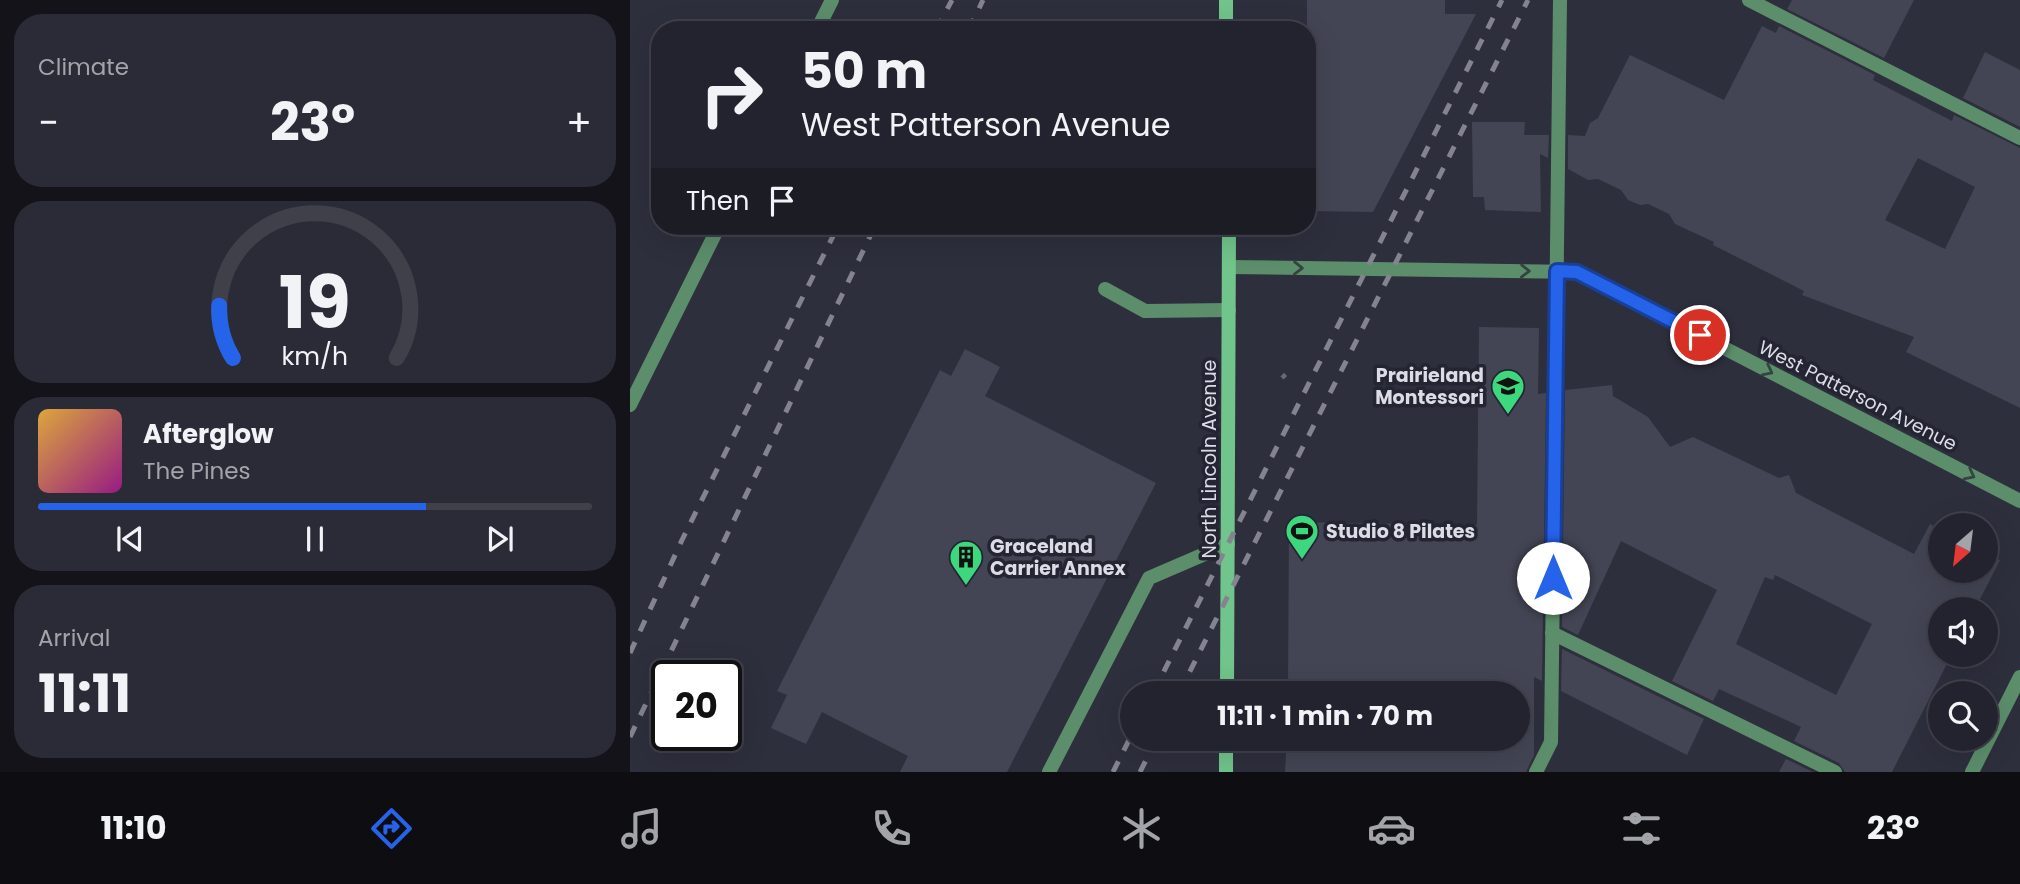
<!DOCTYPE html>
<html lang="en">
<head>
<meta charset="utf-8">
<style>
	body { margin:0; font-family:Poppins,sans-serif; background:#2a2b36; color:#f1f3f6; height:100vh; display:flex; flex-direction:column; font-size:26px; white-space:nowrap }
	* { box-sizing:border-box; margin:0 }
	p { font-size:23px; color:#a2a4aa }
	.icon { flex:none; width:38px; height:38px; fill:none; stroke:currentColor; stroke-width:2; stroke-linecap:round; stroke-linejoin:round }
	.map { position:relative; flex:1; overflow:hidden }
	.details { display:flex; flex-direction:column; gap:14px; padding:14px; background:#131319; width:630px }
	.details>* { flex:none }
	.banner { position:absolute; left:21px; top:21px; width:665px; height:214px; border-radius:28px; box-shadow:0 7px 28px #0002,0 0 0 2px #3f404a; background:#22232e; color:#f1f3f6; overflow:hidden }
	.needle { width:46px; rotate:208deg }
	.tools { position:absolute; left:1298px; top:513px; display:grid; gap:14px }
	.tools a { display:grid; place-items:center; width:70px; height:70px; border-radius:50%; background:#22232e; box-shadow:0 7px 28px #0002,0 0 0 2px #3f404a; font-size:35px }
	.speed { position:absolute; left:21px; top:660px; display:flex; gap:14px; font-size:35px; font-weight:700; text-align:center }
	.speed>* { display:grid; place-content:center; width:91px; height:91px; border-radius:50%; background:#22232e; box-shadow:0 7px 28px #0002,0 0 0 2px #3f404a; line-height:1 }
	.speed .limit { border:4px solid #111; border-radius:10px; background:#fff; color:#111 }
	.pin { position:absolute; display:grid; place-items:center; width:60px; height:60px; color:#fff; margin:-30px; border:4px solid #fff; border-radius:50%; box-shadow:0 2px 7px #0007 }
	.me { position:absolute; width:77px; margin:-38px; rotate:0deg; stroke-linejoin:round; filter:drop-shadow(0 0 5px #0008) }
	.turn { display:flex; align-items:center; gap:24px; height:147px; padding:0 35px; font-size:32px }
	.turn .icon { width:91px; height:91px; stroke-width:2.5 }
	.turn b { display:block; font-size:49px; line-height:60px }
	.then { display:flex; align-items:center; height:66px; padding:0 35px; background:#0003; gap:14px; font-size:26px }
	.big { font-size:52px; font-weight:700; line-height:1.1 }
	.details .tile { flex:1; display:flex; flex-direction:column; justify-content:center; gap:10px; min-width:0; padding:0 24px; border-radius:28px; background:#2a2b36 }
	.details .dial { align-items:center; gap:0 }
	.dial svg { height:182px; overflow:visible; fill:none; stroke:#3f404a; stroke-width:7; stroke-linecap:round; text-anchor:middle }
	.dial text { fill:#f1f3f6; stroke:none }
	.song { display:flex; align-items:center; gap:21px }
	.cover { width:84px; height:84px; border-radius:10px; background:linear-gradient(135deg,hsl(40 70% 55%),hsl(310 70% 35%)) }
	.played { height:7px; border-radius:4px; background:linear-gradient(90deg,#2563eb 70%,#3f404a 70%) }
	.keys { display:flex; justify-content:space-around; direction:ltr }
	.heat { display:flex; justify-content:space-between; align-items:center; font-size:38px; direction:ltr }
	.trip { position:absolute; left:490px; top:681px; width:410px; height:70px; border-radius:35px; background:#22232e; box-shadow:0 7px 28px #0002,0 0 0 2px #3f404a; font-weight:700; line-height:70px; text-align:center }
	.tabs { display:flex; height:112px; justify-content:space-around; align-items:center; background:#0e0e12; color:#a2a4aa }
	.tabs .icon { width:49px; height:49px }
	.tabs .current { color:#2563eb }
	.tabs b { font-size:32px; color:#f1f3f6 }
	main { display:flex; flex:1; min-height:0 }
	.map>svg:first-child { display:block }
	.building { fill:#434554; fill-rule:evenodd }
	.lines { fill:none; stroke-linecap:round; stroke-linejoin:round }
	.path { stroke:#686976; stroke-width:4.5; stroke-dasharray:5 5; stroke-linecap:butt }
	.lane { stroke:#5c8e6b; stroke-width:14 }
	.street { stroke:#5c8e6b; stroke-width:14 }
	.secondary { stroke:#71c48b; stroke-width:14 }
	.rail { stroke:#838490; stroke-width:5; stroke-dasharray:12 12; stroke-linecap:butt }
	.oneway { stroke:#354443 }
	.route-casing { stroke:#184099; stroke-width:18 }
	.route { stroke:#2563eb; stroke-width:12 }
	.labels { text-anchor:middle; stroke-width:7; stroke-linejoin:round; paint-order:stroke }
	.poi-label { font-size:19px; font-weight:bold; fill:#dbdce5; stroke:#242532; text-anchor:start }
	.street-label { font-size:19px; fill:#dbdce5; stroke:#242532 }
</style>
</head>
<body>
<main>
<section class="details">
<div class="tile"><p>Climate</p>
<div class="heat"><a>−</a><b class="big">23°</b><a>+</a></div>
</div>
<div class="tile dial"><svg viewBox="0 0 100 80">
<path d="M14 69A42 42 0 1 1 86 69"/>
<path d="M14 69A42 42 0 0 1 8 46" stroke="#2563eb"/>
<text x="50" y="56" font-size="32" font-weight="700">19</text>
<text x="50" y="72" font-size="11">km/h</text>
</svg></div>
<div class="tile">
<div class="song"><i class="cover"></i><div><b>Afterglow</b><p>The Pines</p></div></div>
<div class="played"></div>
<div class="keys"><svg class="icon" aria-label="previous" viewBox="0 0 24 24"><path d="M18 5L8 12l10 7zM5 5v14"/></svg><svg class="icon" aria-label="pause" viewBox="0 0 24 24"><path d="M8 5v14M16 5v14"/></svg><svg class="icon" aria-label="next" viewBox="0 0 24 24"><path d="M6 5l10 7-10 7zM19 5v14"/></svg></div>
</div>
<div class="tile"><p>Arrival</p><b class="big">11:11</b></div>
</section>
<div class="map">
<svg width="1390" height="772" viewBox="0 0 1390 772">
	<rect width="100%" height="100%" fill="#2e2f3d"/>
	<!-- building -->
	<g class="building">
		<polygon points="677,0 815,0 815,14 846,14 743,212 677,211"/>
		<polygon points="1162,0 1284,0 1254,58 1157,9"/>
		<path d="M1132,26L1146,33L1149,26L1245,75L1243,80L1322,121L1324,115L1390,148V408L1276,352L1284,337L1172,295L1174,291L1083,245L1084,242L1045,224L1039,214L1018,204L1010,205L998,200L991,190L968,179L958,180L938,169V135L955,136L960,123L968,118L1000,55L1094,100ZM1288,158L1345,187L1315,249L1255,220Z"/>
		<polygon points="1355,52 1390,70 1390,127 1333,98"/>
		<polygon points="842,122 895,122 894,135 919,135 918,158 910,154 911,212 855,210 854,197 843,197"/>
		<polygon points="849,327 909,328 908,394 916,393 912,681 904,677 904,755 896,772 655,772 657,738 887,738 887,693 658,693 659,522 847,525"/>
		<polygon points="335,349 370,367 355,396 526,483 377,772 270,772 278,756 192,712 176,744 141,728 157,695 147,691 310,370 321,376"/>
		<path d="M982,385L983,396L1018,417L1040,447L1063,437L1149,478L1159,475L1166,493L1284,554L1300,524L1311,530V570H1356V553L1370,560L1345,609H1311V654H1322L1262,772H1215L1209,763L1164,741L1171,727L1089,689L1083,701L1042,681L1087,590L991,541L948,635L932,627L935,390ZM1145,575L1242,624L1206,695L1106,644L1135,577L1143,580Z"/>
		<polygon points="932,649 1074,719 1057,755 931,691"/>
		<polygon points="1156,759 1183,772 1149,772"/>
	</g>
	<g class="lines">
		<!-- path -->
		<polyline class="path" points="652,378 659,371"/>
		<!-- lane -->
		<g class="lane">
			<polyline points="1119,0 1390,138"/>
			<polyline points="475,289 515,311 599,310"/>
			<polyline points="922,633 1205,772"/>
			<polyline points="419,772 519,578 598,544"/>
			<polyline points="906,772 921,742 930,0"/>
		</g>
		<!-- street -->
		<g class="street">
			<polyline points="187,30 202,0"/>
			<polyline points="599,267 947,272 1390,501"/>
			<polyline points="0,405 89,226"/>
			<polyline points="1342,772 1390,677"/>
		</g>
		<!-- secondary -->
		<g class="secondary">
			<polyline points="596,0 596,30"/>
			<polyline points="597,693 599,226"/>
			<polyline points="596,772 596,738"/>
		</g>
		<!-- rail -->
		<g class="rail">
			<polyline points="306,30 322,0"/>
			<polyline points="339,30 353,0"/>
			<polyline points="0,653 52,540 208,226"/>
			<polyline points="523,693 872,0"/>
			<polyline points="549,693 898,0"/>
			<polyline points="0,737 245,226"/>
			<polyline points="483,772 502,734"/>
			<polyline points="510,772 527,738"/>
		</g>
	</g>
	<!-- one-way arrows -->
	<defs><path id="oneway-chevron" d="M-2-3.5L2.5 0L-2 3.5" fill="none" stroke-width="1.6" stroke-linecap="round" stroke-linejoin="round" transform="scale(1.75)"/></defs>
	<g class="oneway">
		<use href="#oneway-chevron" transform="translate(668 268) rotate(1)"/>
		<use href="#oneway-chevron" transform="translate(895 271) rotate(1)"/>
		<use href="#oneway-chevron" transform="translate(1138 371) rotate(27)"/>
		<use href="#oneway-chevron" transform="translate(1340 475) rotate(27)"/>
	</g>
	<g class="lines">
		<defs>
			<polyline id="route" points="923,578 927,271 947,272 1070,335"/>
		</defs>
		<!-- route casing -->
		<use href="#route" class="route-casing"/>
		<!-- route -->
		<use href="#route" class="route"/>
	</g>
	<!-- icons -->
	<defs>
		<symbol id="school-pin" viewBox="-11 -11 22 30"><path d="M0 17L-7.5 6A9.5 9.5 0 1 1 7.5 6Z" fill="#3dd77e" stroke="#242532"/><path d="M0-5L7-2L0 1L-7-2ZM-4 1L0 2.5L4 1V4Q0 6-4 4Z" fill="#111"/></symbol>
		<symbol id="stadium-pin" viewBox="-11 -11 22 30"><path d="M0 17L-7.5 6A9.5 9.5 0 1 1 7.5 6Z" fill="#3dd77e" stroke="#242532"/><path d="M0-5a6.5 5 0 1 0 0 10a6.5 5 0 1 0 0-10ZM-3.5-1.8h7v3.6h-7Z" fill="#111"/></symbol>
		<symbol id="building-pin" viewBox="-11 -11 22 30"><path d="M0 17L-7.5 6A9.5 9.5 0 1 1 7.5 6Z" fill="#3dd77e" stroke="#242532"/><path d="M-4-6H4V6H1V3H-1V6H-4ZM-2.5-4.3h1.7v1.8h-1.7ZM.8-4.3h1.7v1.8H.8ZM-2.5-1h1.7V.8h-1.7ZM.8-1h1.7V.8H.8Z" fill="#111"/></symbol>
	</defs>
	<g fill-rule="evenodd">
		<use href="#school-pin" x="859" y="367" width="38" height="52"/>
		<use href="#stadium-pin" x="653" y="512" width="38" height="52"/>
		<use href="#building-pin" x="317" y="538" width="38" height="52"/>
	</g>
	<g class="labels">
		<!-- poi labels -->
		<g class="poi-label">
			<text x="854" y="382" text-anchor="end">Prairieland<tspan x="854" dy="22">Montessori</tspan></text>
			<text x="696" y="538">Studio 8 Pilates</text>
			<text x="360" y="553">Graceland<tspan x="360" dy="22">Carrier Annex</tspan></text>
		</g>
		<!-- street labels -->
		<g class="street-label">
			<text transform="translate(1228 395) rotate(27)" y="7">West Patterson Avenue</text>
			<text transform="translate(579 459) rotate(-90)" y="7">North Lincoln Avenue</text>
		</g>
	</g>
</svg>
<div class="tools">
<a><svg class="needle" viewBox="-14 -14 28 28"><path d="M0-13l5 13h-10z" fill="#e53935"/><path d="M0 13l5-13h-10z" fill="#a2a4aa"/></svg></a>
<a><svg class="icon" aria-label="sound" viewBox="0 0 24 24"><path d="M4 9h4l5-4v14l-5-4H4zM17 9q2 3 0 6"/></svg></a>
<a><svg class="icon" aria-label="search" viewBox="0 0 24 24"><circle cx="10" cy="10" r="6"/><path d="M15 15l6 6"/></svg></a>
</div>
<div class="speed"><div class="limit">20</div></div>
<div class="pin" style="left:1070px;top:335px;background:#d93025"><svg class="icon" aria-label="arrive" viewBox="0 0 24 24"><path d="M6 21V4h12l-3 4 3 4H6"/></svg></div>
<svg class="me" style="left:923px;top:578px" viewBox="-20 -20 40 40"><circle r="19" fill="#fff"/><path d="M0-13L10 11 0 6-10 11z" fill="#2563eb"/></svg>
<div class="trip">11:11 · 1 min · 70 m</div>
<div class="banner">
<div class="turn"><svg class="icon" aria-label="right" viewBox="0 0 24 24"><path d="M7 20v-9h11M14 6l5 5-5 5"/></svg><div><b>50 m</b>West Patterson Avenue</div></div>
<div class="then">Then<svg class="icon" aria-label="arrive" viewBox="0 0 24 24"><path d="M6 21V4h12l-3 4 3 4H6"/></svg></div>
</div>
</div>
</main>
<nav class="tabs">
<b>11:10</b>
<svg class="icon current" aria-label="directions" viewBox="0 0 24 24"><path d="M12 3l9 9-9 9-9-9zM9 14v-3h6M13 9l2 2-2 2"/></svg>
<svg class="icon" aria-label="music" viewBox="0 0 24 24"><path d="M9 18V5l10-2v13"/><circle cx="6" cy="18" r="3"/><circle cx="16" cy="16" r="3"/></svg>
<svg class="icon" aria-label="phone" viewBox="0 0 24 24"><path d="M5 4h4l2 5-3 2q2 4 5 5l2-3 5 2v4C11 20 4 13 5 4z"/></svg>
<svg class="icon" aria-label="climate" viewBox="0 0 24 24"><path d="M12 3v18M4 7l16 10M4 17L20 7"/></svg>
<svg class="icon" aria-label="car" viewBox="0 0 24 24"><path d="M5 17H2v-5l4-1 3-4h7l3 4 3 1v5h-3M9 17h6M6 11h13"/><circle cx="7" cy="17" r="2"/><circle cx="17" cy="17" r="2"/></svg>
<svg class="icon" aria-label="filters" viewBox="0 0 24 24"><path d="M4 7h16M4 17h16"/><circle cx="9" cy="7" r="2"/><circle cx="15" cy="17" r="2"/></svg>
<b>23°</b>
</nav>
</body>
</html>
